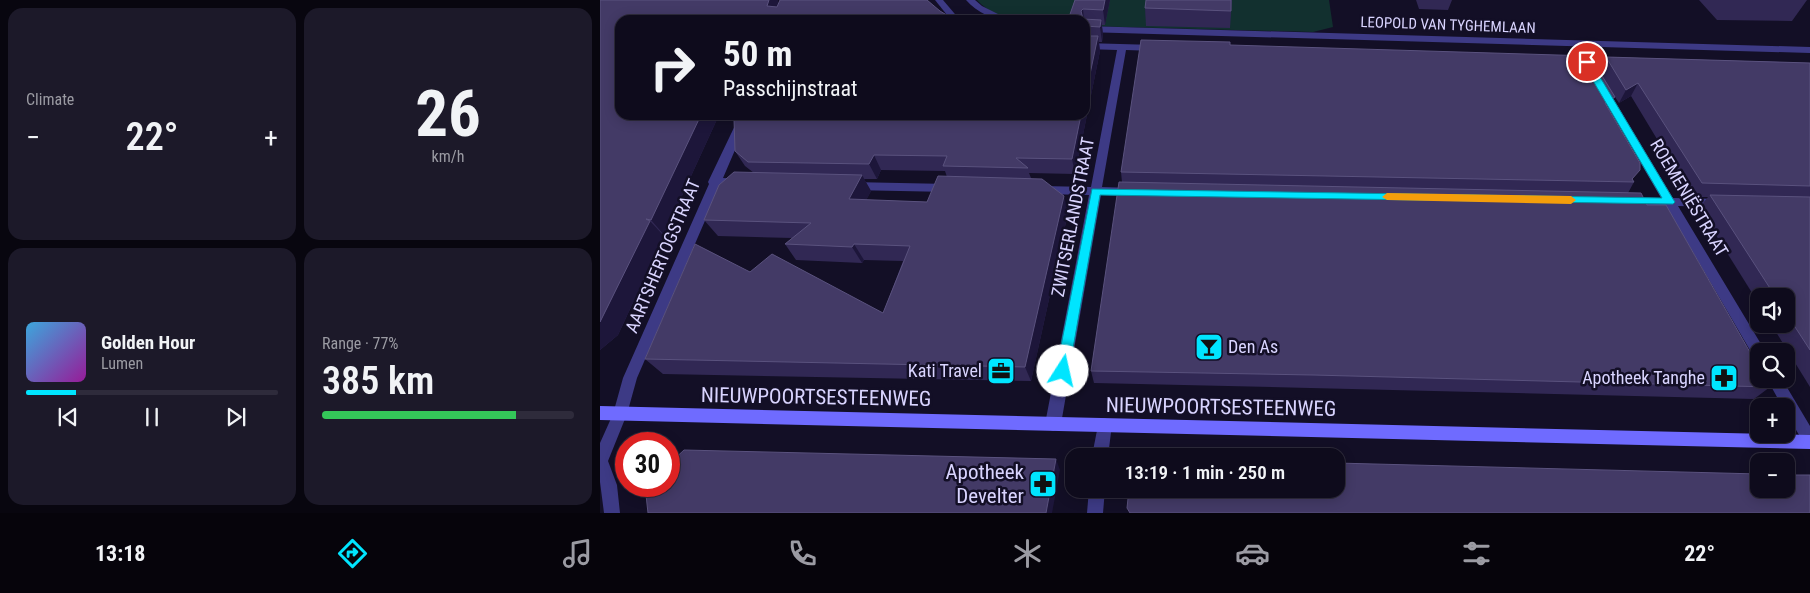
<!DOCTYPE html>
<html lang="en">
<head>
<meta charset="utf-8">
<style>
	body { margin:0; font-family:"Roboto Condensed",sans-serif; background:#1c1929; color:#f1f3f6; height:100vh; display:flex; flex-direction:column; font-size:19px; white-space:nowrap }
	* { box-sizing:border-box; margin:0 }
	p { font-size:16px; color:#9b9ba3 }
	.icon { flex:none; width:28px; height:28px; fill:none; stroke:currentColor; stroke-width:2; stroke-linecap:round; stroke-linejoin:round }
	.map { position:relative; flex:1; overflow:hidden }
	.details { display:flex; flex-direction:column; gap:8px; padding:8px; background:#08060f; width:600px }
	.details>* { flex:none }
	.top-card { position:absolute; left:15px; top:15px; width:475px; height:105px; border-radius:15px; box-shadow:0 2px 12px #0003,0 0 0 1px #2e2b3b; background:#0e0b1c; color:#f1f3f6; overflow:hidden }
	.buttons { position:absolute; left:1150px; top:288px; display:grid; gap:10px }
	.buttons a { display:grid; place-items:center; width:45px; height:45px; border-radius:10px; background:#0e0b1c; box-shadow:0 2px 12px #0003,0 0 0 1px #2e2b3b; font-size:25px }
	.speed { position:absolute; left:15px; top:432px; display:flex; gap:10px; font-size:25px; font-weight:700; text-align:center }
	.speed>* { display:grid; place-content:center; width:65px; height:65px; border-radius:50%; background:#0e0b1c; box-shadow:0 2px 12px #0003,0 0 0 1px #2e2b3b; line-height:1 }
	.speed .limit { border:8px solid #d22; background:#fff; color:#111 }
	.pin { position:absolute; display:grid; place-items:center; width:42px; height:42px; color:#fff; margin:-21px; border:2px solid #fff; border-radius:50%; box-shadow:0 1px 5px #0007 }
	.me { position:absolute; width:55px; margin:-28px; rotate:10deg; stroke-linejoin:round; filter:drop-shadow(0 0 4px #0008) }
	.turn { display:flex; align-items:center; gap:18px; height:105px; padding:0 25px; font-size:22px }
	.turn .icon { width:65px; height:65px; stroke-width:2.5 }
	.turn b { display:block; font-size:35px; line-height:42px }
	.big { font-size:38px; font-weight:600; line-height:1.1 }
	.details .widget { flex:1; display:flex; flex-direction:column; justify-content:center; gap:8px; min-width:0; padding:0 18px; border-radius:15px; background:#1c1929 }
	.details .dial { align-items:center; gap:0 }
	.dial b { font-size:65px; line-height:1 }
	.song { display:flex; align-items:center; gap:15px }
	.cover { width:60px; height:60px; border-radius:8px; background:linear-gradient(135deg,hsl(200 70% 55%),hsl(300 70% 35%)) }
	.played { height:5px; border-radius:2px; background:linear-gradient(90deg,#00e5ff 20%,#2e2b3b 20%) }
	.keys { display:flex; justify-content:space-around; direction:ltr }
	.heat { display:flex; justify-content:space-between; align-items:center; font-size:28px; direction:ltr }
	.charge { height:8px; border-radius:4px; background:linear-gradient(90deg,#34c759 77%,#2e2b3b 0) }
	.details .tiles { flex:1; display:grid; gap:8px; grid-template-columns:repeat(2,1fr) }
	.trip { position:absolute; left:465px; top:448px; width:280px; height:50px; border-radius:15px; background:#0e0b1c; box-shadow:0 2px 12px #0003,0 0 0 1px #2e2b3b; font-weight:600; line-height:50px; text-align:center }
	.menu { display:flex; height:80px; justify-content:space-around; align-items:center; background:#06040b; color:#9b9ba3 }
	.menu .icon { width:35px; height:35px }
	.menu .on { color:#00e5ff }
	.menu b { font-size:22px; color:#f1f3f6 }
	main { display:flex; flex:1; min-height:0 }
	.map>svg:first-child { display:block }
	.green { fill:#12302f }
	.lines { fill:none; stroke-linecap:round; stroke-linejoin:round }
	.minor { fill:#3d3a85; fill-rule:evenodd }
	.secondary { fill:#6f6bff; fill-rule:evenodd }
	.wall { fill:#312854; fill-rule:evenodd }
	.shaded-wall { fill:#1d163a }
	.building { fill:#433a66; stroke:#5a527e }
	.route { fill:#00e5ff; stroke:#0095a6 }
	.slow { fill:#f59e0b }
	.labels { text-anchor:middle; stroke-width:5; stroke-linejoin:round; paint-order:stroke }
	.far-street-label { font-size:15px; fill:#d9d4ff; stroke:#130f26 }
	.street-label { font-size:18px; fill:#d9d4ff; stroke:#130f26 }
	.poi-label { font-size:18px; fill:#d9d4ff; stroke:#130f26; text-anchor:end }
	.near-street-label { font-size:21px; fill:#d9d4ff; stroke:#130f26 }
	.near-poi-label { font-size:21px; fill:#d9d4ff; stroke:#130f26; text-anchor:end }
</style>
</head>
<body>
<main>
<section class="details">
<div class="tiles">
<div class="widget"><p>Climate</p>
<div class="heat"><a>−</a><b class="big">22°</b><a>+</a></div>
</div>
<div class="widget dial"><b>26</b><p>km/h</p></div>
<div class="widget">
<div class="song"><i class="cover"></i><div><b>Golden Hour</b><p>Lumen</p></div></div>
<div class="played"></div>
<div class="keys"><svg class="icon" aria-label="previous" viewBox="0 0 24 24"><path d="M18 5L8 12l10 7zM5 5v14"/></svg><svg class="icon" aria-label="pause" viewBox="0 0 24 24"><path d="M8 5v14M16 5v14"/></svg><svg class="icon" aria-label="next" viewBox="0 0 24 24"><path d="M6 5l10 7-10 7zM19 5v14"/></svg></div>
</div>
<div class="widget"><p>Range · 77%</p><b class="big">385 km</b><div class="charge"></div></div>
</div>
</section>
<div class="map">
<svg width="1210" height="513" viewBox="0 0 1210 513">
	<rect width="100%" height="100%" fill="#130f26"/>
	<!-- green -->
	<path class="green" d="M377,0H729L733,27L713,32L485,26V20C450,20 403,29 377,0Z"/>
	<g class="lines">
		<!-- minor -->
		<g class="minor">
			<polygon points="335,0 343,0 360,20 351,20"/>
			<path d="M366,0H375L382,6L410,20C394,20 377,13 366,0Z"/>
			<polygon points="485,26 1210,47 1210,53 485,32"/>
			<polygon points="485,43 555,45 560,48 555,51 526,50 502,187 534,188 540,192 534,196 501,195 461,424 458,429 453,431 448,429 445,424 489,195 441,194 435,190 441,186 491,187 517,50 485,49"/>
			<polygon points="977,58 1020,59 1025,62 1020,65 974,63 972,61"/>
			<polygon points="1002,85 1007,88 1073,198 1121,199 1127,203 1121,207 1078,206 1164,349 1165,351 1159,351 1159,359 1154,357 1066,206 1029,205 1023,201 1029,197 1061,198 997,88"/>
			<polygon points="140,115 150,115 123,178 139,179 145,183 139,187 120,186 37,378 27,414 8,461 17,485 20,513 4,513 0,482 0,443 13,414 23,378 109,184 108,182"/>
			<polygon points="251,182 349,184 355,188 349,192 251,190 245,186"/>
			<polygon points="1167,379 1182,379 1210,426 1210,447 1205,445 1186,413 1186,406 1182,406"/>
			<polygon points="504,418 509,420 512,425 508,456 492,456 499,420"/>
			<polygon points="489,489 505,489 503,513 487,513"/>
		</g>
		<!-- secondary -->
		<polygon class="secondary" points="0,406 1210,435 1210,449 0,420"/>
	</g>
	<!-- wall -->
	<g class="wall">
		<polygon points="178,0 178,6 340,11 352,18 20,115 119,115 64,235 62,234 64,236 18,335 0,350 0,1"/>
		<path d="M475,0H510L505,25H502L503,34L502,42H499L500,51L475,174L429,173L431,178L468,213L431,381L63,374L45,359L150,272L283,313L303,261L264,260L262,263L196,260L185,244L192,238L118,236L104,220L154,173L145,166L135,151L485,115V20H468ZM281,170L345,171L347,177L327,202L266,200L271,191L264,179H277Z"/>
		<polygon points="632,0 630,28 546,26 545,8"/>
		<polygon points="816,0 852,0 848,10 819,9"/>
		<polygon points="1099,0 1207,0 1192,21 1117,20"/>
		<polygon points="1006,57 1210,63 1210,387 1171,324 1186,324 1186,296 1159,296 1159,304 1099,208 1108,197 1092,197 1031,96 1019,103 1015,97 1008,108 1034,182 1028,193 1047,205 1170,387 1154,399 710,388 494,383 491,371 522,182 521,172 999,70"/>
	</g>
	<!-- shaded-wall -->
	<g class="shaded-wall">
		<polygon points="169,0 178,0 178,10 167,6"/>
		<polygon points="505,0 510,0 505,25 503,10"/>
		<polygon points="483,9 484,20 482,20 481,11"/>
		<polygon points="501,20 503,34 502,42 500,27"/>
		<polygon points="498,36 500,51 475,174 472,159 481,115 485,115 485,98"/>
		<polygon points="1038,83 1031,96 1019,103 1026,90"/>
		<polygon points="1015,97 1008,110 1005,103"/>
		<polygon points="101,115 119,115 64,235 51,220"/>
		<polygon points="274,155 281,170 277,179 269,164"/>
		<polygon points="262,175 271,191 259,215 249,199"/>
		<polygon points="464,196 468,213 431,381 425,367"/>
		<polygon points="50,221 64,236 18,335 0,350 0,322"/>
		<polygon points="254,244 264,260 262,263 252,247"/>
		<polygon points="456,459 460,470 452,513 446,513"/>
	</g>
	<!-- building -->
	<g class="building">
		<polygon points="0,0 169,0 167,6 177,7 180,0 327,0 340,11 355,20 20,20 20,115 101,115 51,220 46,219 50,221 0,322"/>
		<polygon points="475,0 505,0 503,10 483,9 481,11 483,19 501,20 500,27 485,26 485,20 468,20"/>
		<polygon points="546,0 631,0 631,11 545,8"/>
		<polygon points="485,36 498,36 485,98"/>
		<polygon points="541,40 630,42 630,45 990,56 1015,97 1005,103 1040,163 1040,170 1032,179 1034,182 521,172"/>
		<polygon points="1006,57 1210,63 1210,186 1102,183 1038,83 1026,90"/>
		<polygon points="135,115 481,115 472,159 416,158 428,168 343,166 347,156 274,155 269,164 148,162 135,151 134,119"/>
		<polygon points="134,172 262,175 249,199 327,202 338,176 442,179 464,196 425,367 45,359 95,244 150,272 172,254 283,313 310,246 254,244 252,247 185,244 211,223 104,220 119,185"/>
		<polygon points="519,182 1041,193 1047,205 1066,205 1159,368 1159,379 1165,379 1170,387 713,375 491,371"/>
		<polygon points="1110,195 1210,197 1210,350 1186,313 1186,296 1175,296"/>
		<polygon points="84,450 456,459 446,513 48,513 45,486 69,486 69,464"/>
		<polygon points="533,455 598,456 532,456"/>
		<polygon points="736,463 1159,474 1159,489 1186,489 1186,475 1210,475 1210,513 530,513 527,508 529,489 736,489"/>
	</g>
	<!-- route -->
	<polygon class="route" points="987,59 991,62 1073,199 1075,202 1073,204 500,195 469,371 467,375 463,377 458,375 456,371 492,189 1062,198 982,62"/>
	<!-- slow -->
	<polygon class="slow" points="787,193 971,196 976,200 971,204 787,200 782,197"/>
	<!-- icons -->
	<defs>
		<symbol id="bar-square" viewBox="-11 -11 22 22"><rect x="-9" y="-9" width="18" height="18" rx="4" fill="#00e5ff" stroke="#130f26"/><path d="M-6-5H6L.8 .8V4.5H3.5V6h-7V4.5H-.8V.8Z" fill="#111"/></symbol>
		<symbol id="office-square" viewBox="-11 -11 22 22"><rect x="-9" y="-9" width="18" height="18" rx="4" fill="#00e5ff" stroke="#130f26"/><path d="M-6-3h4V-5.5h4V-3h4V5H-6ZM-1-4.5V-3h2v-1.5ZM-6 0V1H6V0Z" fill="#111"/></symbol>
		<symbol id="pharmacy-square" viewBox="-11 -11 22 22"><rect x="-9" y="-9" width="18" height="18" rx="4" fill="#00e5ff" stroke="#130f26"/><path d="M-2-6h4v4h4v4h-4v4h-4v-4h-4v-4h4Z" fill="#111"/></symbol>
	</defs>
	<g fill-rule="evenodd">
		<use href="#bar-square" x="593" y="331" width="32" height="32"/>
		<use href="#office-square" x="385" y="355" width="32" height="32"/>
		<use href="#pharmacy-square" x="1108" y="362" width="32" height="32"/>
		<use href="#pharmacy-square" x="427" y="468" width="32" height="32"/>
	</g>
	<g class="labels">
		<!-- far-street labels -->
		<g class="far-street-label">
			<text transform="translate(848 25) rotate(2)" y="5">LEOPOLD VAN TYGHEMLAAN</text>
		</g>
		<!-- street labels -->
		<g class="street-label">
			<text transform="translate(1089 198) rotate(59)" y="6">ROEMENIËSTRAAT</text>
			<text transform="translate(473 217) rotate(-79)" y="6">ZWITSERLANDSTRAAT</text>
			<text transform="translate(63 256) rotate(-67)" y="6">AARTSHERTOGSTRAAT</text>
		</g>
		<!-- poi labels -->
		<g class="poi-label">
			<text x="628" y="353" text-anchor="start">Den As</text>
			<text x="382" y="377">Kati Travel</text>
			<text x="1105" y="384">Apotheek Tanghe</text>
		</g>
		<!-- near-street labels -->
		<g class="near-street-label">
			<text transform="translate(216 397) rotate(1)" y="7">NIEUWPOORTSESTEENWEG</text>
			<text transform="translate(621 407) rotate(1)" y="7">NIEUWPOORTSESTEENWEG</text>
		</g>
		<!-- near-poi labels -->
		<g class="near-poi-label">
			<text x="424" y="479">Apotheek<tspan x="424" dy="24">Develter</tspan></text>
		</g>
	</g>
</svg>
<div class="buttons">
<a><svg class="icon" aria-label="sound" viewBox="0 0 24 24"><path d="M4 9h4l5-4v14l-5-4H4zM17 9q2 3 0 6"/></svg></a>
<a><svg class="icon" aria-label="search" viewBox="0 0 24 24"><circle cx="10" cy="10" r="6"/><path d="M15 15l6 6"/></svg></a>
<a>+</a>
<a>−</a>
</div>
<div class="speed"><div class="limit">30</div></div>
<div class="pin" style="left:987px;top:62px;background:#d93025"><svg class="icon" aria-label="arrive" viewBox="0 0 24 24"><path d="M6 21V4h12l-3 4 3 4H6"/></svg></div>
<svg class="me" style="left:463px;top:371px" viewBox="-20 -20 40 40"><circle r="19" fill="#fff"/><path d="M0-13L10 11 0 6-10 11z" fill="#00e5ff"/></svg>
<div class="trip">13:19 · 1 min · 250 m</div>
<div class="top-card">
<div class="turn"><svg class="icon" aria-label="right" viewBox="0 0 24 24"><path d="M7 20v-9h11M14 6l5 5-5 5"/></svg><div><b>50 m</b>Passchijnstraat</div></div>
</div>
</div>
</main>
<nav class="menu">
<b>13:18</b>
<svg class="icon on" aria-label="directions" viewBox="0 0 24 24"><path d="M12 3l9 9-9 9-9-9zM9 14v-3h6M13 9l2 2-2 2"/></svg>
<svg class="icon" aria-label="music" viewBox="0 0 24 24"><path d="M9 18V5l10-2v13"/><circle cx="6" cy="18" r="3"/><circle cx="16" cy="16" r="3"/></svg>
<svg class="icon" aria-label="phone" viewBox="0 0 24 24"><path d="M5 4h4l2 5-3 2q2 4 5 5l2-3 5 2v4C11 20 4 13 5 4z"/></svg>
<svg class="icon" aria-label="climate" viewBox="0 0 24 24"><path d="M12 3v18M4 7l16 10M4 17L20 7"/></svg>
<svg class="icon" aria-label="car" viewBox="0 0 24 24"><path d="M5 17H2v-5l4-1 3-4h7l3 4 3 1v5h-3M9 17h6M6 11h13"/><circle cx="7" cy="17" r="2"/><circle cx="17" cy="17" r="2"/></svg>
<svg class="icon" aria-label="filters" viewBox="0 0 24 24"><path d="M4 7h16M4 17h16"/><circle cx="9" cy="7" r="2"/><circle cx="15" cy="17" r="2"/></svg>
<b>22°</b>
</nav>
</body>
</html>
